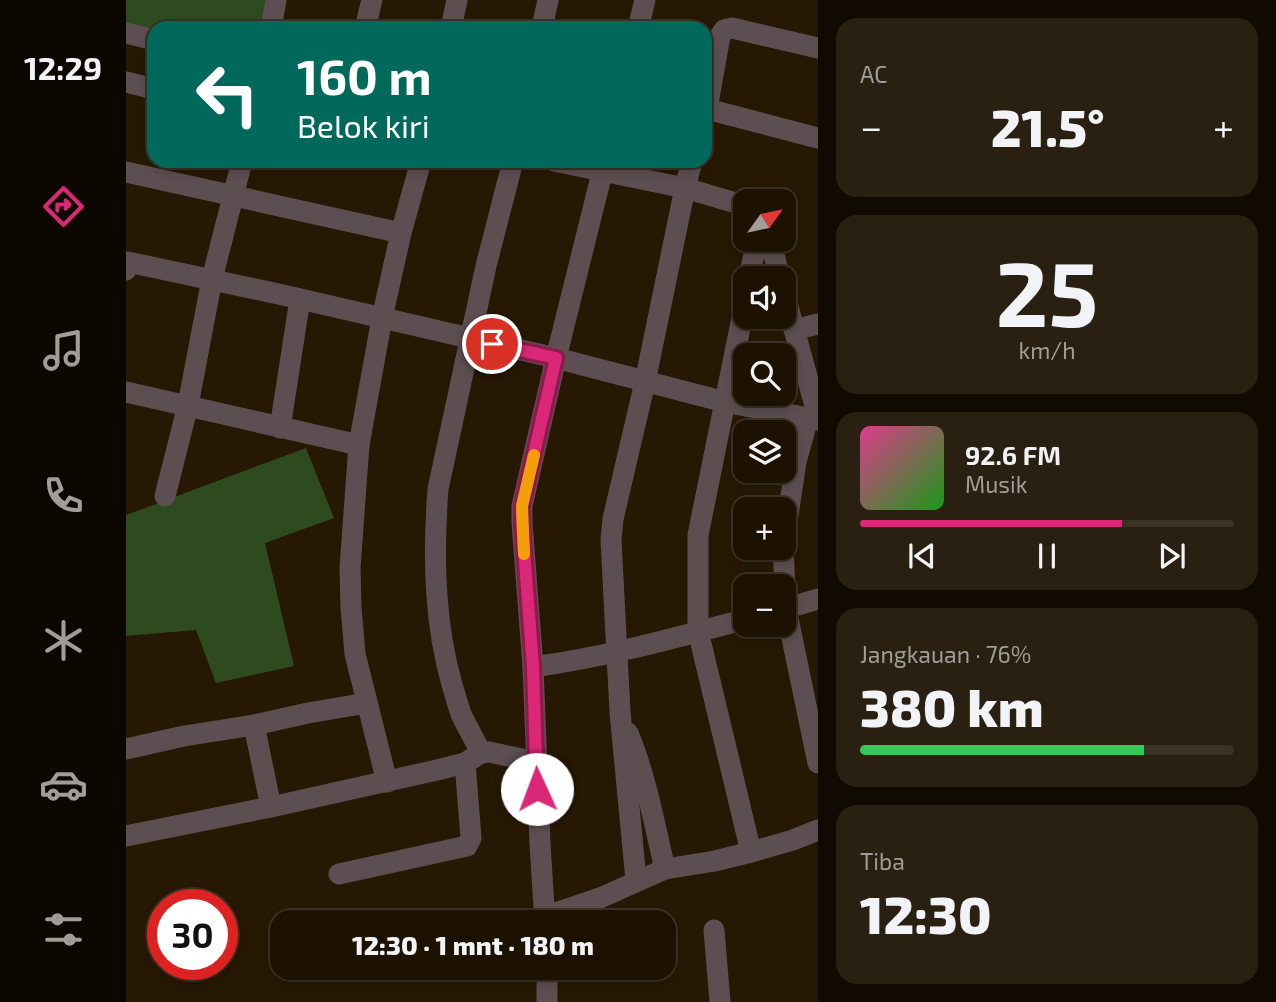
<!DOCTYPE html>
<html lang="id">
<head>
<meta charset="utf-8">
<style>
	body { margin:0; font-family:"Exo 2",sans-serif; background:#2a2011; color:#f1f3f6; height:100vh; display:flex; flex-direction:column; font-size:26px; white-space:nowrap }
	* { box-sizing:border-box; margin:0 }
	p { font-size:23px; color:#a09e99 }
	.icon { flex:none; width:38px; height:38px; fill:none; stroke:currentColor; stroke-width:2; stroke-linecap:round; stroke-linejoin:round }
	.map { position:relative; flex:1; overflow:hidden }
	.drawer { display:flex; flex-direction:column; gap:18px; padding:18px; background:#100a01; width:458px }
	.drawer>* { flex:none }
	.banner { position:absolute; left:21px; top:21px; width:565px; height:147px; border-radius:21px; box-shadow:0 4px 10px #0003,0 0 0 2px #3b3224; background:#00695c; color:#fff; overflow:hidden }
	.needle { width:46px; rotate:57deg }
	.tools { position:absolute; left:607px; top:189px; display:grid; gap:14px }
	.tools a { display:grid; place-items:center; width:63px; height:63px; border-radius:14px; background:#1d1202; box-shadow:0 4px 10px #0003,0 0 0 2px #3b3224; font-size:35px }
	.speed { position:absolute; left:21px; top:889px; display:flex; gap:14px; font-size:35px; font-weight:700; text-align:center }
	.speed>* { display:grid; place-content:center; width:91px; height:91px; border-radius:50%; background:#1d1202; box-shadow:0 4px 10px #0003,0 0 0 2px #3b3224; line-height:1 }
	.speed .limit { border:10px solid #d22; background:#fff; color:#111 }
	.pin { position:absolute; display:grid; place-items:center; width:60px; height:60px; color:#fff; margin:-30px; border:4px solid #fff; border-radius:50%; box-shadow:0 2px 7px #0007 }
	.me { position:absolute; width:77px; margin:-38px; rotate:358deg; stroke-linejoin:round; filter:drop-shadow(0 0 5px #0008) }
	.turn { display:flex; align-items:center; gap:24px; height:147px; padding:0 35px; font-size:32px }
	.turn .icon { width:91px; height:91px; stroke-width:2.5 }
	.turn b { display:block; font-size:49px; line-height:60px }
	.big { font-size:52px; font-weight:800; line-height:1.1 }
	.drawer .tile { flex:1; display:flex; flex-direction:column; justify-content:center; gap:10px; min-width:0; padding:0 24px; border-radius:21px; background:#2a2011 }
	.drawer .dial { align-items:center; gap:0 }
	.dial b { font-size:91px; line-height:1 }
	.song { display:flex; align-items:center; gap:21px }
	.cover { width:84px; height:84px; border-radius:10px; background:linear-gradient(135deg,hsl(330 70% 55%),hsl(120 70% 35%)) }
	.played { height:7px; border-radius:4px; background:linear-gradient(90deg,#db2777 70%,#3b3224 70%) }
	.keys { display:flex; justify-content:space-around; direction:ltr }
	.heat { display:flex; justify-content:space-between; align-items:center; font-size:38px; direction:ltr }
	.charge { height:10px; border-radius:5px; background:linear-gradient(90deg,#34c759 76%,#3b3224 0) }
	.trip { position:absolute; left:144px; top:910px; width:406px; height:70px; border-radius:21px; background:#1d1202; box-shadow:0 4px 10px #0003,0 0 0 2px #3b3224; font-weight:800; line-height:70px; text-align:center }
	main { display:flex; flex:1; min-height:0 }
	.menu { display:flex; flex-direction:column; width:126px; justify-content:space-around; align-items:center; background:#0c0701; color:#a09e99 }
	.menu .icon { width:49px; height:49px }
	.menu .selected { color:#db2777 }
	.menu b { font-size:32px; color:#f1f3f6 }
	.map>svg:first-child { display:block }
	.forest { fill:#2e4a1f }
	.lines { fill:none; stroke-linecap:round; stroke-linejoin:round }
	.street { stroke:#5d4f51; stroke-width:21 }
	.route-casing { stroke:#8e194d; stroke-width:18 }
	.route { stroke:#db2777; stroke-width:12 }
	.slow { stroke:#f59e0b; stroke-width:12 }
</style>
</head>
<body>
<main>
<nav class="menu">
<b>12:29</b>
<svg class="icon selected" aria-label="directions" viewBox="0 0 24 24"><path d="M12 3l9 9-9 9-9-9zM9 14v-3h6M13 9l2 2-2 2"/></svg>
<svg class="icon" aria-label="music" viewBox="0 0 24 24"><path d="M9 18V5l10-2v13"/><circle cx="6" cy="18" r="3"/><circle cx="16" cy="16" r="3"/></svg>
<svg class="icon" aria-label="phone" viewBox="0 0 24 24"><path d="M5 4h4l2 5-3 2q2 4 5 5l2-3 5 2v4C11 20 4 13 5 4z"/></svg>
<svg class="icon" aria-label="climate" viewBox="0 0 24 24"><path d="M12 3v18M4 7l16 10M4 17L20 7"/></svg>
<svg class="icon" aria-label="car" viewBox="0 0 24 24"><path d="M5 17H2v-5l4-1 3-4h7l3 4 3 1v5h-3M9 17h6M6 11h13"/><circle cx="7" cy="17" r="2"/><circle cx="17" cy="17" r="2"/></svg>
<svg class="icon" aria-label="filters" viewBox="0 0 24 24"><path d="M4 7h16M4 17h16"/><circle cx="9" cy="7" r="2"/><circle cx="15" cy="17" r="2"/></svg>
</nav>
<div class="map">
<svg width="692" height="1002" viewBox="0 0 692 1002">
	<rect width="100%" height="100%" fill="#271803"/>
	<!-- forest -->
	<g class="forest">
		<polygon points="0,0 146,0 139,28 28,28 28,32 0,24"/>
		<polygon points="180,448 208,518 139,543 168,666 90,683 70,630 0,636 0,515"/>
	</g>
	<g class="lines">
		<!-- street -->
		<g class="street">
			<polyline points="145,28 150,0"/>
			<polyline points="239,28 246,0"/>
			<polyline points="325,28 331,0"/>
			<polyline points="416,28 422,0"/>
			<polyline points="512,28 519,0"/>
			<polyline points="0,33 28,40"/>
			<polyline points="0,82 28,89"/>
			<polyline points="581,109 594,36 598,30 606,28 692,48"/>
			<polyline points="579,114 581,109 692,138"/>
			<polyline points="428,161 559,188 620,206"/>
			<polyline points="0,172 275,233"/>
			<polyline points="644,240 654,278"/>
			<polyline points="0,270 2,262 157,295 430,358 599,402 692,420"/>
			<polyline points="623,278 631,240"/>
			<polyline points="658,292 692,417"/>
			<polyline points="620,298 572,535 572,631 625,852"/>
			<polyline points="668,330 692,324"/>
			<polyline points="0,392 233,445"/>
			<polyline points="154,428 174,299"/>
			<polyline points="39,496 62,405 86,279 116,161"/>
			<polyline points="658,542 670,462 682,418"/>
			<polyline points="657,548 660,609 692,763"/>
			<polyline points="658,609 692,599"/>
			<path d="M407,667C480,657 549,638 620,619"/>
			<polyline points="128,725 145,807"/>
			<path d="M502,733C520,776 528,823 539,869"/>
			<polyline points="0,749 58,736 128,725 182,713 241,703"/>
			<path d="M355,753C349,740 341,727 335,714C332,706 330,697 327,688C308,624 307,556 312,489L360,266L387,161"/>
			<polyline points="261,782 229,654 225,608 224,568 233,445 256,318 275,233 295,161"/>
			<polyline points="0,836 145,807 311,770 339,763 355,753 363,752 410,762"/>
			<polyline points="213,874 341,846 345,838 339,763"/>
			<polyline points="510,880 494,712 485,540 487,519 519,382 559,188 566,161"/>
			<polyline points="418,917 474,898 539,869 589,861 625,852 667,840 692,830"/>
			<polyline points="419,922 414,844 407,667 396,523 396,506 430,358 479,161"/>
			<polyline points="588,930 594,1002"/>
			<polyline points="421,968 421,1002"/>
		</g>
	</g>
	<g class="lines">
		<defs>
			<polyline id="route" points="366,344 430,358 396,506 396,523 407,667 411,789"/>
		</defs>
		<!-- route casing -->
		<use href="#route" class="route-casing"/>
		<!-- route -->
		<use href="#route" class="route"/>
		<!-- slow -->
		<polyline class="slow" points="398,554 396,506 408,455"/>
	</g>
</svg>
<div class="tools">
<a><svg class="needle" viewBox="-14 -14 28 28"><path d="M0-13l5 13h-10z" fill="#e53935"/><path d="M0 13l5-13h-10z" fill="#a09e99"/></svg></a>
<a><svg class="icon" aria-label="sound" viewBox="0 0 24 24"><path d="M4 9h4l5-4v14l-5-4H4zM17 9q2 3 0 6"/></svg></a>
<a><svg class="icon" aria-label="search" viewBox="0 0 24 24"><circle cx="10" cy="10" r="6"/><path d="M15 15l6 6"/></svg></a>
<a><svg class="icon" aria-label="layers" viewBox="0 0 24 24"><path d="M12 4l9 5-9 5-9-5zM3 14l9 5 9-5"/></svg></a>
<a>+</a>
<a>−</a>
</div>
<div class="speed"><div class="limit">30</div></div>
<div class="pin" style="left:366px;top:344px;background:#d93025"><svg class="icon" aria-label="arrive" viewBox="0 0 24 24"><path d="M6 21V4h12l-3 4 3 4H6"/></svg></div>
<svg class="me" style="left:411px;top:789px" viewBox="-20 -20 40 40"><circle r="19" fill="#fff"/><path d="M0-13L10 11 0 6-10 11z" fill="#db2777"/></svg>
<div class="trip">12:30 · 1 mnt · 180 m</div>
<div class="banner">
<div class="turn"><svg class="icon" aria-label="left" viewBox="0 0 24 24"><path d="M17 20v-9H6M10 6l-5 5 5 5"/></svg><div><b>160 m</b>Belok kiri</div></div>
</div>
</div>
<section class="drawer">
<div class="tile"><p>AC</p>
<div class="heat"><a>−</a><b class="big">21.5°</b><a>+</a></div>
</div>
<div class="tile dial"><b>25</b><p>km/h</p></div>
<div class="tile">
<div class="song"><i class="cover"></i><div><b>92.6 FM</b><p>Musik</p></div></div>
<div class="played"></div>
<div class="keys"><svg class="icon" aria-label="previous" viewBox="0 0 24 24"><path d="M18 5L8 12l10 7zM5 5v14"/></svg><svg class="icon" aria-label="pause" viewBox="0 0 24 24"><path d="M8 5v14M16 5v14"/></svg><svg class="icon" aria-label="next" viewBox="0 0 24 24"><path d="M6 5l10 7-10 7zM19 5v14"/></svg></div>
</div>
<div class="tile"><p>Jangkauan · 76%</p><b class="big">380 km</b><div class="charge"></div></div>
<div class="tile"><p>Tiba</p><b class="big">12:30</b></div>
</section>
</main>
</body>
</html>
